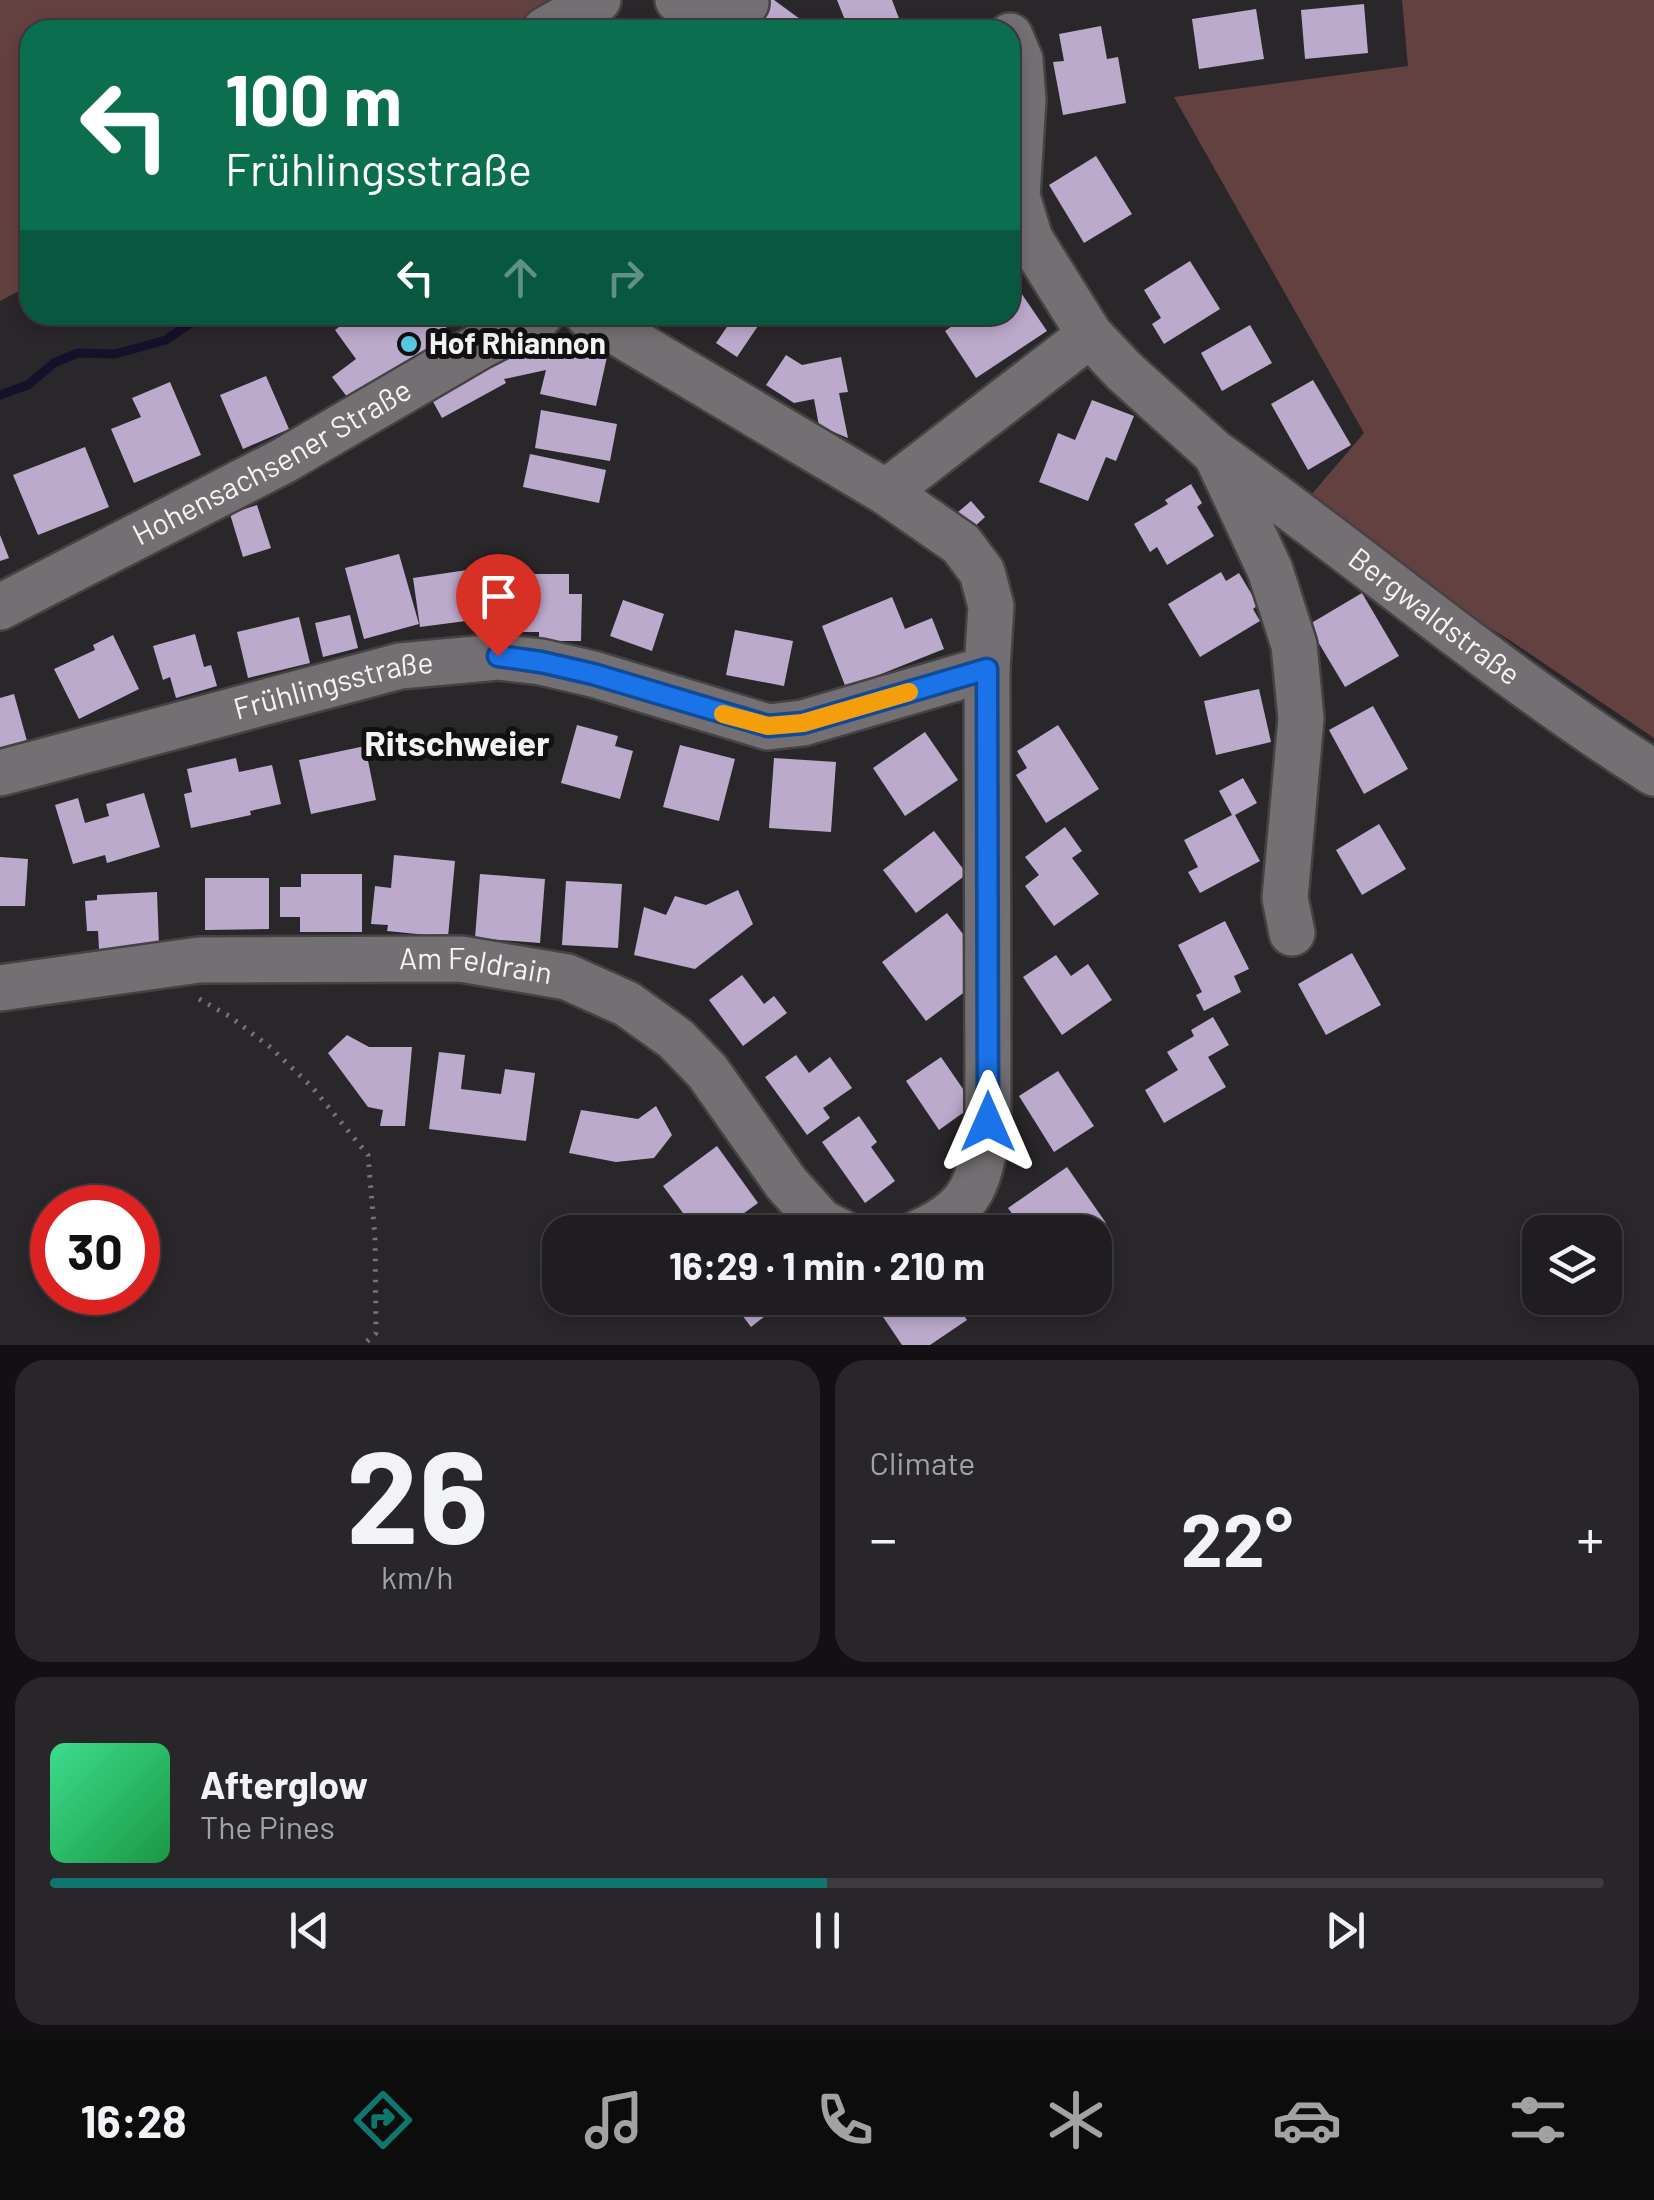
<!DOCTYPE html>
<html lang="en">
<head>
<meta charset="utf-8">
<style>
	body { margin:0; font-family:Barlow,sans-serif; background:#282629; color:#f1f3f6; height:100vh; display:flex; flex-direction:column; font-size:38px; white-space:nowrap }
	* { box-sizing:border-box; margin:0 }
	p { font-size:32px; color:#a2a2a5 }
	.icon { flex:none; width:55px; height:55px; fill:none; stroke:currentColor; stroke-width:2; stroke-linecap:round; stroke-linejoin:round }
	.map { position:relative; height:1345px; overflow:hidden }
	.panel { display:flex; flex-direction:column; gap:15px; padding:15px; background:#121012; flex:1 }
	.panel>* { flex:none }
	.banner { position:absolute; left:20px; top:20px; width:1000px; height:305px; border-radius:30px; box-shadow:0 5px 15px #0003,0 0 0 2px #3d3b3e; background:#0b6e4f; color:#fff; overflow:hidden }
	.controls { position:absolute; left:1522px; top:1215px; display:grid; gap:20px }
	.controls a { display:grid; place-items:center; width:100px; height:100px; border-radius:20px; background:#201d20; box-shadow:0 5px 15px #0003,0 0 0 2px #3d3b3e; font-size:50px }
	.speed { position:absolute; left:30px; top:1185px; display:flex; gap:20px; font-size:50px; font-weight:700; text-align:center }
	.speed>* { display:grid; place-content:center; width:130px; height:130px; border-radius:50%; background:#201d20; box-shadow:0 5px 15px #0003,0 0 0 2px #3d3b3e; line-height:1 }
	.speed .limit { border:15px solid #d22; background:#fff; color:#111 }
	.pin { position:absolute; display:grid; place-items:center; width:85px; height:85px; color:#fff; margin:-102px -42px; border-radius:50% 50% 50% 0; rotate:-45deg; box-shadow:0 0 10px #0007 }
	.pin .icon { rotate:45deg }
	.me { position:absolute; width:110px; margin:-55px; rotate:0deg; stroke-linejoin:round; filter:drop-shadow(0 0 8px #0008) }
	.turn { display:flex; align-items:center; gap:35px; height:210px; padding:0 40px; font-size:45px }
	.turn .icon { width:130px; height:130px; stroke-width:2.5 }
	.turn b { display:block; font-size:70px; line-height:85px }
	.lanes { display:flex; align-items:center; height:95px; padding:0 40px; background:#0003; justify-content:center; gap:50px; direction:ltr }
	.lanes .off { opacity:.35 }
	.big { font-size:75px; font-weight:700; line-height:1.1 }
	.panel .widget { flex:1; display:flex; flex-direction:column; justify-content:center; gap:15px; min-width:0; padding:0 35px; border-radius:30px; background:#282629 }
	.panel .dial { align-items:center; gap:0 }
	.dial b { font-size:130px; line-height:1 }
	.song { display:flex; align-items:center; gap:30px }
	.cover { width:120px; height:120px; border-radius:15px; background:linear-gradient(135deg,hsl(150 70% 55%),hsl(140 70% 35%)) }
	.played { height:10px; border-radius:5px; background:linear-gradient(90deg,#0f766e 50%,#3d3b3e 50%) }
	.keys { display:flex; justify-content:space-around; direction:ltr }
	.heat { display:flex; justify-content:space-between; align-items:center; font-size:55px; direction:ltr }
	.panel .tiles { flex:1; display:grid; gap:15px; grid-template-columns:1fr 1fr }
	.widget:last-child { grid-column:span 2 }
	.trip { position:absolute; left:542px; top:1215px; width:570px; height:100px; border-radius:30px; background:#201d20; box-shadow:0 5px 15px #0003,0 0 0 2px #3d3b3e; font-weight:700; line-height:100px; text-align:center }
	.dock { display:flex; height:160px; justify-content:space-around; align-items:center; background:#0d0c0d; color:#a2a2a5 }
	.dock .icon { width:70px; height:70px }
	.dock .selected { color:#0f766e }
	.dock b { font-size:45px; color:#f1f3f6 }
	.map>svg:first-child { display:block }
	.green { fill:#644141 }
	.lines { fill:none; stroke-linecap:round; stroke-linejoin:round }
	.stream { stroke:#14112b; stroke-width:9 }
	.building { fill:#bcaacc }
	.minor-casing { stroke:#454244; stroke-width:50 }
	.path { stroke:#767376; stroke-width:5; stroke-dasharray:2.5 8; stroke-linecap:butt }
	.minor { stroke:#736f72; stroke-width:45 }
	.route-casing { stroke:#114b97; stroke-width:25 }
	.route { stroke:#1a73e8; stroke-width:18 }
	.slow { stroke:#f59e0b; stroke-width:18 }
	.poi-dot { fill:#58c9e3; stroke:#121112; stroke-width:4 }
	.labels { text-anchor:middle; stroke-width:10; stroke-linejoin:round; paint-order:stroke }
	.poi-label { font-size:30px; font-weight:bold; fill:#f5f3f4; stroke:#121112; text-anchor:start }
	.street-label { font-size:30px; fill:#f5f3f4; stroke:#121112 }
	.quarter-label { font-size:35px; font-weight:bold; fill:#f5f3f4; stroke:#121112 }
</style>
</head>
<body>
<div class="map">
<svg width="1654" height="1345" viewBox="0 0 1654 1345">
	<rect width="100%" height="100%" fill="#2a272a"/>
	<!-- green -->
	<g class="green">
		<polygon points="0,0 559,0 503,30 30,30 30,285 0,301"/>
		<polygon points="1402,0 1654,0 1654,738 1511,641 1299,509 1364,433 1174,97 1408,66"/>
	</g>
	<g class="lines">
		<!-- stream -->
		<polyline class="stream" points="0,395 28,385 54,363 78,353 115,354 166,340 202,315"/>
	</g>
	<!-- building -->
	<g class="building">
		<polygon points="770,0 774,0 815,30 748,30"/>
		<polygon points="837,0 892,0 900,21 875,30 849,30"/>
		<polygon points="1364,4 1368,53 1305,59 1301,10"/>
		<polygon points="1256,9 1264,59 1199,69 1192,19"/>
		<polygon points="1101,26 1107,59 1118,57 1126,103 1063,115 1053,62 1064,61 1059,34"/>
		<polygon points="1096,156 1132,214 1084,243 1049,185"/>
		<polygon points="1190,261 1220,309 1164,344 1152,324 1161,318 1144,290"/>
		<polygon points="1015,284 1047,331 976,378 945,331 968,315 1010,315 1010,287"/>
		<polygon points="355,315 437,315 454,338 357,410 332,377 356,359 335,330"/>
		<polygon points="661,315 687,315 677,327"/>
		<polygon points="735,315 747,315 760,323 737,357 716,343"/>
		<polygon points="1250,325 1272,363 1222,391 1201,353"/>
		<polygon points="553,335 609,348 596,406 540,394 546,370 504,379 506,383 442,418 426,389 490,354"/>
		<polygon points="786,355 802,365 841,357 848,392 839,393 848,438 819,426 814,399 794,403 766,385"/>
		<polygon points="266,376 289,429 243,449 220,395"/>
		<polygon points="1313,380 1351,445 1308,470 1271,404"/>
		<polygon points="170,382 201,455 134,483 111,429 141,417 132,398"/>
		<polygon points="1092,400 1134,416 1116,461 1106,457 1088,501 1039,482 1058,433 1075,440"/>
		<polygon points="541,410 617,424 610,461 535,448"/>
		<polygon points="85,447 109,507 38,535 13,475"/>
		<polygon points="530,454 606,470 599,503 523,487"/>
		<polygon points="1191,484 1202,503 1197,507 1214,536 1167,565 1157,547 1150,552 1134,524 1168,504 1165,500"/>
		<polygon points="971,501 985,517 972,529 957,513"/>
		<polygon points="257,505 271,548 243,557 230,514"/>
		<polygon points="0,535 9,558 0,561"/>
		<polygon points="399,554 419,624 364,639 345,568"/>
		<polygon points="474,569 481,619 420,627 413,578"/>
		<polygon points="1221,572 1226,581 1239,573 1258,605 1253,609 1260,621 1200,657 1168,604"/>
		<polygon points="511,574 569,574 569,594 582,594 581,641 539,641 539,632 511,632"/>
		<polygon points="1362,593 1399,656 1345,687 1308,625"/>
		<polygon points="892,597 905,629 932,618 944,649 846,688 822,626"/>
		<polygon points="623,600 664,614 652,651 610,636"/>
		<polygon points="350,615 358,648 323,657 315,623"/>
		<polygon points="299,617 310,663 248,678 237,632"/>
		<polygon points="735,630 793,641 784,686 726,675"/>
		<polygon points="195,634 204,667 211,665 217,686 176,698 170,677 163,680 153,646"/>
		<polygon points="113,635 139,689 79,719 54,669 95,650 93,645"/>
		<polygon points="1259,689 1271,742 1216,755 1204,701"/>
		<polygon points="14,694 27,741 0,748 0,698"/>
		<polygon points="1373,706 1408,769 1364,794 1329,730"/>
		<polygon points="577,725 618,736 615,746 633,751 620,799 561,783"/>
		<polygon points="1058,725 1099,789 1046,823 1016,775 1027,768 1017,751"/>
		<polygon points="925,732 958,780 905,816 873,768"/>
		<polygon points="680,745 735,759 719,821 663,807"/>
		<polygon points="365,746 376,800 311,814 299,760"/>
		<polygon points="236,758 239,772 272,765 281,804 250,811 251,815 191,828 184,794 192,792 187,769"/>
		<polygon points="774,758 836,762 831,832 769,828"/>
		<polygon points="1243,778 1257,803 1235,815 1260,861 1200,893 1188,872 1198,867 1184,840 1232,815 1219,791"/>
		<polygon points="144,793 160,847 107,863 105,855 73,864 55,805 78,798 85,823 109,816 106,804"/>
		<polygon points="1379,824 1406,869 1362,895 1336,850"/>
		<polygon points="1065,827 1082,851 1072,858 1099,894 1054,926 1025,886 1039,875 1025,857"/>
		<polygon points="934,831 967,874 916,913 883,870"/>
		<polygon points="394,855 455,861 448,937 387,931 388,925 371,924 375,886 391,888"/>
		<polygon points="0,857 28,859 25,906 0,906"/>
		<polygon points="301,874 362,874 362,932 300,932 300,917 280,917 280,887 301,887"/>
		<polygon points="480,874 545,879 540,943 475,938"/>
		<polygon points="205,878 269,878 269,929 205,930"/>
		<polygon points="566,881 622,884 618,948 562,945"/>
		<polygon points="738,890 753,924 695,969 634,955 644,907 666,915 675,896 706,905"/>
		<polygon points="157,892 159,946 99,949 98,931 87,931 85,901 97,900 97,895"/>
		<polygon points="947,913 981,958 978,982 926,1021 882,962"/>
		<polygon points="1225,921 1249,969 1234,976 1241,992 1204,1011 1196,995 1202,992 1178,945"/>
		<polygon points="1352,953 1381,1005 1326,1035 1298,984"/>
		<polygon points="1056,955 1071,976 1088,964 1112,1000 1062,1035 1023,977"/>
		<polygon points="742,975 764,1004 774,996 787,1013 743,1046 709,1000"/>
		<polygon points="1213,1017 1229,1045 1208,1057 1226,1087 1164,1123 1145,1090 1178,1070 1167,1052 1194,1036 1191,1030"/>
		<polygon points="347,1035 369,1047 412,1047 405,1126 380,1126 383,1110 368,1107 328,1053"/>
		<polygon points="439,1052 465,1055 461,1089 501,1094 505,1069 535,1073 526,1141 429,1129"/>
		<polygon points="796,1055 809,1073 830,1057 852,1088 823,1108 830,1118 807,1135 765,1077"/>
		<polygon points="941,1057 974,1105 939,1130 906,1081"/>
		<polygon points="1058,1071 1094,1126 1054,1152 1019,1096"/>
		<polygon points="656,1106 672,1135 654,1158 616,1162 569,1153 581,1110 638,1119"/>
		<polygon points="859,1116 877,1142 871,1147 895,1181 865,1203 822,1142"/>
		<polygon points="717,1146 758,1203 718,1232 697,1232 663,1186"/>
		<polygon points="1067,1167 1106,1223 1093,1232 1025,1232 1008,1208"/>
		<polygon points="735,1298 788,1298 751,1327 733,1303 737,1300"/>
		<polygon points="879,1298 952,1298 967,1320 930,1345 902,1345 873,1302"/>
	</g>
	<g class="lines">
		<defs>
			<g id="minor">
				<polyline points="678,0 746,3"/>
				<polyline points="545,30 598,0"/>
				<polyline points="1010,36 1020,60 1023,100 1017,196 1030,239 1090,335 1124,371 1216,454 1270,570 1294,645 1301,718 1285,898 1292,933"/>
				<path id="s1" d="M1218,455C1364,559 1502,677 1654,773"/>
				<polyline points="886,492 1090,335"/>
				<path id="s2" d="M0,607L283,461L480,346L540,315"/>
				<path id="s3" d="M0,773L400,666L498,657L541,662L593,674L768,727L803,723L987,669L991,606L982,572L961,544L886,492L588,315"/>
				<path id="s4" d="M0,988L199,960L461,959L567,977L627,1004L676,1039L707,1071L786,1183L821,1222L841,1232"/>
				<path d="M920,1232C976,1207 980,1178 988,1122L987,669"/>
			</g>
		</defs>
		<!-- minor casing -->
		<use href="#minor" class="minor-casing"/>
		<!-- path -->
		<g class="path">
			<polyline points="629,23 637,20 651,26"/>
			<polyline points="199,999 229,1016 270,1047 312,1087 368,1155 375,1238 376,1333 363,1345"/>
		</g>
		<!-- minor -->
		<use href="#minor" class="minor"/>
	</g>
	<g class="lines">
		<defs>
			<polyline id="route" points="498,656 541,662 593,674 768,726 803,723 987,669 988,1122"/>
		</defs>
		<!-- route casing -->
		<use href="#route" class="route-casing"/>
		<!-- route -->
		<use href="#route" class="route"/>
		<!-- slow -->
		<polyline class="slow" points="723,714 768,726 803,723 909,692"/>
	</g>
	<!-- markers -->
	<circle class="poi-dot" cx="409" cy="344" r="10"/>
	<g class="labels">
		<!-- poi labels -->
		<g class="poi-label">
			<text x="429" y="354">Hof Rhiannon</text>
		</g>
		<!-- street labels -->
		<g class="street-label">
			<text dy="10" stroke="none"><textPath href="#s2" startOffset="308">Hohensachsener Straße</textPath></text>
			<text dy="10" stroke="none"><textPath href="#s1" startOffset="270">Bergwaldstraße</textPath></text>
			<text dy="10" stroke="none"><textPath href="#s3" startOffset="345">Frühlingsstraße</textPath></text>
			<text dy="10" stroke="none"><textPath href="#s4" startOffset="478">Am Feldrain</textPath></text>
		</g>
		<!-- quarter labels -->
		<g class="quarter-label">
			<text x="457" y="756">Ritschweier</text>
		</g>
	</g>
</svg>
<div class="controls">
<a><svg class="icon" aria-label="layers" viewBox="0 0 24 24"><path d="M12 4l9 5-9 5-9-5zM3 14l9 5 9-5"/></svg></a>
</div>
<div class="speed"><div class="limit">30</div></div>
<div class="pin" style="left:498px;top:656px;background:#d93025"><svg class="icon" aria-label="arrive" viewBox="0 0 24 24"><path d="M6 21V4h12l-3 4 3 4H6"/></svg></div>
<svg class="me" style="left:988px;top:1122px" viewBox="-20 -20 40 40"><path d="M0-17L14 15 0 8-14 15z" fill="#1a73e8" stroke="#fff" stroke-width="4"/></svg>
<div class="trip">16:29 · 1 min · 210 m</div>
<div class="banner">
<div class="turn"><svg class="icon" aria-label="left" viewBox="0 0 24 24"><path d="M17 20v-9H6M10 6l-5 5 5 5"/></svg><div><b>100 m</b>Frühlingsstraße</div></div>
<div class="lanes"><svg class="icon" aria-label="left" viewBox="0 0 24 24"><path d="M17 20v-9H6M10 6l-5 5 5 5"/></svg><svg class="icon off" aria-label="ahead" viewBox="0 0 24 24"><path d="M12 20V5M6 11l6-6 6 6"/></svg><svg class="icon off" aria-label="right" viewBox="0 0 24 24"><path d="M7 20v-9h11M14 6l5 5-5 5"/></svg></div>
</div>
</div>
<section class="panel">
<div class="tiles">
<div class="widget dial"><b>26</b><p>km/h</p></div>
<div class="widget"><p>Climate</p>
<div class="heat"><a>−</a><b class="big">22°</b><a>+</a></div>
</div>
<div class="widget">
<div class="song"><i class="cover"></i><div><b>Afterglow</b><p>The Pines</p></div></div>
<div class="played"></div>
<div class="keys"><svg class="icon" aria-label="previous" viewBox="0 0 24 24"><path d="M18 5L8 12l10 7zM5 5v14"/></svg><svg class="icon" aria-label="pause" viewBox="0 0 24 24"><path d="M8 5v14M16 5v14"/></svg><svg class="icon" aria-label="next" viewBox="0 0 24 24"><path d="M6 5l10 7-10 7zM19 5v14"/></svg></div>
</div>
</div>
</section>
<nav class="dock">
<b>16:28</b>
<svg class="icon selected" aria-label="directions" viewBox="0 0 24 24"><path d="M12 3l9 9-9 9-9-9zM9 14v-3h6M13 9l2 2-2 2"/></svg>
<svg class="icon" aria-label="music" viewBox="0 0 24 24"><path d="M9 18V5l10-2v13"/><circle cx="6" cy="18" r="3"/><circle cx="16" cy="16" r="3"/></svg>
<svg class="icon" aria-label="phone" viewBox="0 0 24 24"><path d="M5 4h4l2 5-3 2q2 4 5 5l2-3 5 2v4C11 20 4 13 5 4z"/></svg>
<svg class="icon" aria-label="climate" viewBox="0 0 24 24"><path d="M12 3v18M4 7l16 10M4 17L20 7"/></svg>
<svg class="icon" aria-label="car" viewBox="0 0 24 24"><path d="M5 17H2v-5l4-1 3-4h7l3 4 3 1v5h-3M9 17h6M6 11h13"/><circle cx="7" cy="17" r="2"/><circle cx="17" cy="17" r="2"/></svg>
<svg class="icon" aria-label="filters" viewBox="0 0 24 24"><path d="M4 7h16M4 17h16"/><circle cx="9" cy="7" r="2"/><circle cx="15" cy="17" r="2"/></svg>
</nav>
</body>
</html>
